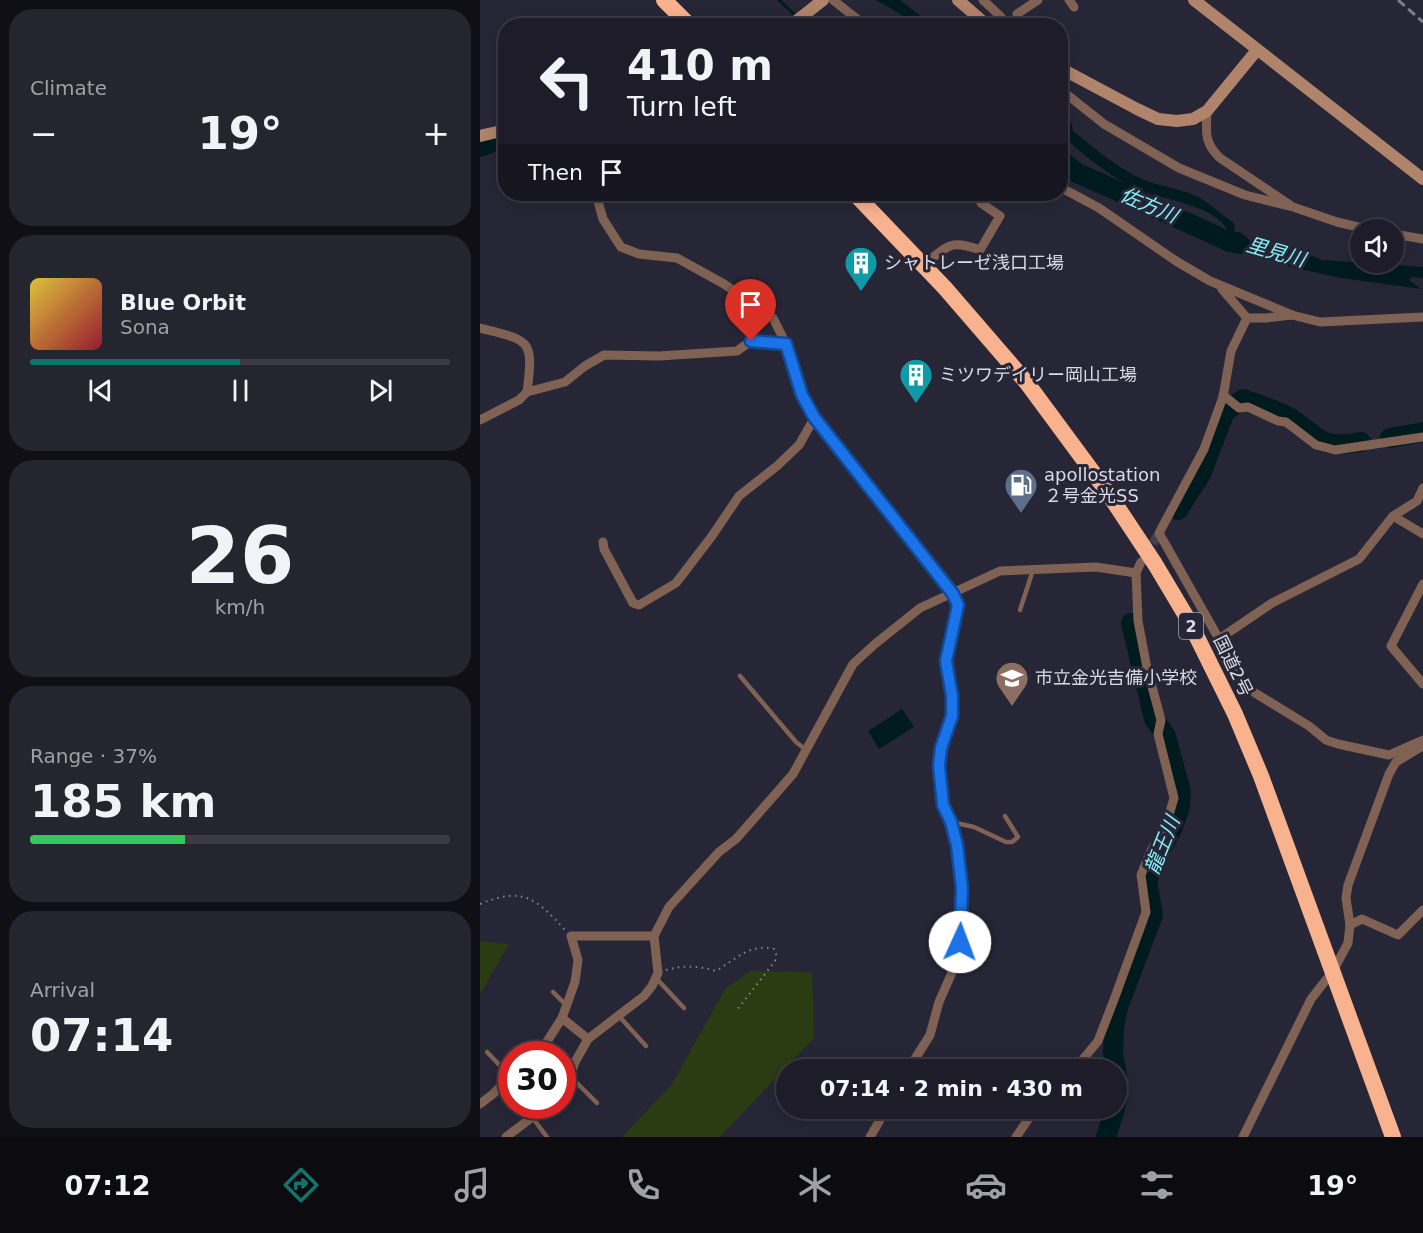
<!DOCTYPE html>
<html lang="en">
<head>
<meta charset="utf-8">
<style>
	body { margin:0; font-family:"DejaVu Sans","Noto Sans JP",sans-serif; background:#252530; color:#f1f3f6; height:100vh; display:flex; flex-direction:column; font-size:22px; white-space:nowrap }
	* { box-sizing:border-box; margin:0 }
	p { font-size:20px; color:#a0a1a8 }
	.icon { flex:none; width:33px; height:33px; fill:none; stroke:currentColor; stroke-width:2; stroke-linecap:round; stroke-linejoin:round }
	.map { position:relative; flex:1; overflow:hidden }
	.sheet { display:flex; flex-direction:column; gap:9px; padding:9px; background:#100f16; width:480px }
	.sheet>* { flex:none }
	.hud { position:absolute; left:18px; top:18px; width:570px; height:183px; border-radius:24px; box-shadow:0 3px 15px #0003,0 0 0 2px #3b3a45; background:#1d1c28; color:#f1f3f6; overflow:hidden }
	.buttons { position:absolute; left:870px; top:219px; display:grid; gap:12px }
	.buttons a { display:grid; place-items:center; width:54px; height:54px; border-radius:50%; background:#1d1c28; box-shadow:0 3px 15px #0003,0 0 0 2px #3b3a45; font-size:30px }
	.speed { position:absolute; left:18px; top:1041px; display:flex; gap:12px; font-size:30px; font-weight:700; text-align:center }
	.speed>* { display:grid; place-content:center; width:78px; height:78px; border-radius:50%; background:#1d1c28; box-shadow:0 3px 15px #0003,0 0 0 2px #3b3a45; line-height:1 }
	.speed .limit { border:9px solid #d22; background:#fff; color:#111 }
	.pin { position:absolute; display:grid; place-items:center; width:51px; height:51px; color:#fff; margin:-62px -26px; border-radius:50% 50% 50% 0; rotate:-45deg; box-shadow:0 0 6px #0007 }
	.pin .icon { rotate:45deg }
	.me { position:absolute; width:66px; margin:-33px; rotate:2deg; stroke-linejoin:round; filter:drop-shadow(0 0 4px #0008) }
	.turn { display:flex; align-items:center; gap:21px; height:126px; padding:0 30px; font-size:27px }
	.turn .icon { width:78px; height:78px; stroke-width:2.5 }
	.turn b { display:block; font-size:42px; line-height:51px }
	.then { display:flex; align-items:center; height:57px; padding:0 30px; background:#0003; gap:12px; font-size:22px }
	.big { font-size:45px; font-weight:700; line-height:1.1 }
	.sheet .tile { flex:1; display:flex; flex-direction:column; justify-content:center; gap:9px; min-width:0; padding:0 21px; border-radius:24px; background:#252530 }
	.sheet .dial { align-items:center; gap:0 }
	.dial b { font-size:78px; line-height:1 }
	.song { display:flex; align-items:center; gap:18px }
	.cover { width:72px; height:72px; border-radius:9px; background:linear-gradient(135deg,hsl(50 70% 55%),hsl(350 70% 35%)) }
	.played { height:6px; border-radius:3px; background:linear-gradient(90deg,#0f766e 50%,#3b3a45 50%) }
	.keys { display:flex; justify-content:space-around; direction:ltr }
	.heat { display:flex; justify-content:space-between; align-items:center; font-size:33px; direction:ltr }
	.charge { height:9px; border-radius:4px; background:linear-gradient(90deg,#34c759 37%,#3b3a45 0) }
	.trip { position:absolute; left:296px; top:1059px; width:351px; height:60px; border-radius:30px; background:#1d1c28; box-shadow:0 3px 15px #0003,0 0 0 2px #3b3a45; font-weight:700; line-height:60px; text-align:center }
	.tabs { display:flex; height:96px; justify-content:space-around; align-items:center; background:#0c0b10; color:#a0a1a8 }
	.tabs .icon { width:42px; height:42px }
	.tabs .active { color:#0f766e }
	.tabs b { font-size:27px; color:#f1f3f6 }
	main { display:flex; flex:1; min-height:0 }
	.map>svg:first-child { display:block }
	.green { fill:#2b3b12 }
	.water { fill:#001b1e }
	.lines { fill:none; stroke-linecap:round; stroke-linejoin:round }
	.stream { stroke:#001b1e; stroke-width:3 }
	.river { stroke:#001b1e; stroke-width:20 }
	.street-tunnel { stroke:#424150; stroke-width:9; stroke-dasharray:9 4.5; stroke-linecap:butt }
	.path { stroke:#868693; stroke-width:2; stroke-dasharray:1.5 4.5; stroke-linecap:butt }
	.lane { stroke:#7f6254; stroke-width:4.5 }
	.street { stroke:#7f6254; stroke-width:9 }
	.secondary { stroke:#b0836b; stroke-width:12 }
	.highway { stroke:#f8b28d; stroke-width:16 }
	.rail { stroke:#7e7d8b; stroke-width:3; stroke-dasharray:9 4.5; stroke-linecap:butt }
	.route-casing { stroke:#114b97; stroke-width:15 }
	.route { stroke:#1a73e8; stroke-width:10 }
	.labels { text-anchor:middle; stroke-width:6; stroke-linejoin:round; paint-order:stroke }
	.shield { fill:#272636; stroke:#a4a4b0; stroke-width:1.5 }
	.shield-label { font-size:16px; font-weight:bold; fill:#dadae5 }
	.poi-label { font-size:18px; fill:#dadae5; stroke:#272636; text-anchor:start }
	.street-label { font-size:18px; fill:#dadae5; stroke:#272636 }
	.water-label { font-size:20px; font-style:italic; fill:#84f1f9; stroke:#272636 }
</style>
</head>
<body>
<main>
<section class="sheet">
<div class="tile"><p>Climate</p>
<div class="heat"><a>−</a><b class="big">19°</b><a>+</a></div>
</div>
<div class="tile">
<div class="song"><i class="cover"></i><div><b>Blue Orbit</b><p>Sona</p></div></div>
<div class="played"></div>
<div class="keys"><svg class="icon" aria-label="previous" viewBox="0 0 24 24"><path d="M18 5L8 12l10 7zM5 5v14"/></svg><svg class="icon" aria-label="pause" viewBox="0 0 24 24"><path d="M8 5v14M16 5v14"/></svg><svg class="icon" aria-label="next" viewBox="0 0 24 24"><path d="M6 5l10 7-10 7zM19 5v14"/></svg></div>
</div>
<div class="tile dial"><b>26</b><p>km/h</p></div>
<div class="tile"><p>Range · 37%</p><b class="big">185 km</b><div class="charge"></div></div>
<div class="tile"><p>Arrival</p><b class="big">07:14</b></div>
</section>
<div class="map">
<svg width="943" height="1137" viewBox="0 0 943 1137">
	<rect width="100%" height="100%" fill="#272636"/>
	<!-- green -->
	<g class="green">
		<polygon points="0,941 29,944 0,994"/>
		<polygon points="270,971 332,972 334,1038 240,1137 142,1137 192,1084 245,989"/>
	</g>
	<!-- water -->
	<g class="water">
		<polygon points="396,0 420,0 452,25 439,25"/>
		<path d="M580,115L591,122L593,131C616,149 636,167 662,179C681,187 701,188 720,198C732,205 742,215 754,223L755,232H760L775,246L780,243L788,247L817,250L842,260L943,267V278L932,277L929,280L941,289L861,278L811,267L749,243L751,240C745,203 678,201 650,186C626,173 600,153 581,133Z"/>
		<polygon points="422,709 434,727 399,749 388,731"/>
	</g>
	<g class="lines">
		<!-- stream -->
		<polyline class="stream" points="299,0 317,17"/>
		<!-- river -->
		<g class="river">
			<polyline points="0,147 13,142 26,142"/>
			<polyline points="580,160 597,173 620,183 750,242 760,244"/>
			<polyline points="910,438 943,432"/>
			<path d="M698,510L721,474L745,412L763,399C779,405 798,410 812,419C843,440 839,449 881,442"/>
			<polyline points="636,1070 633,1053 634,1027 638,1007 673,915 667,881 672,867 693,827 699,810 701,792 686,736 674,719 651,623"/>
			<polyline points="636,1071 638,1094 636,1105"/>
			<polyline points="626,1137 635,1108"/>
		</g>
		<!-- street-tunnel -->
		<polyline class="street-tunnel" points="666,555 679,533"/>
		<!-- path -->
		<g class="path">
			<path d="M0,904C43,886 57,899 85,930"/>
			<path d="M186,970C203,965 220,966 236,971C256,959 270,943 294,949L296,954L295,961L257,1010"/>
		</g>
		<!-- lane -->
		<g class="lane">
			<polyline points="540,610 553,570"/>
			<polyline points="260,676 316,742 326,750"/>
			<polyline points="471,822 494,827 526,842 532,842 538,837 525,816"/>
			<polyline points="176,978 204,1008"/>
			<polyline points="73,992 86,1005"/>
			<polyline points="138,1015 166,1046"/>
			<polyline points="7,1052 30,1076"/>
			<polyline points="91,1077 117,1103"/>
			<polyline points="52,1117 67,1137"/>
		</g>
		<!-- street -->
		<g class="street">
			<polyline points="353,0 386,26"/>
			<polyline points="503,0 521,17 517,26"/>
			<polyline points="589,0 594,7"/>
			<polyline points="537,14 558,0"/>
			<polyline points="580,89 624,124 699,168 765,195 813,207 857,222 891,230"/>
			<path d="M727,111C726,132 724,143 740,158L810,205"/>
			<polyline points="580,187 619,208 696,261 730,281 812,315 840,322 943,317"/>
			<polyline points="116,194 123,219 141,247 159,254 197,258 244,284 293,318 306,344 322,395 335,417 473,594 478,605 466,661 472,696 472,716 461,748 459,766 463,805 471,822 477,845 482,888 480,942 478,959 459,1002 450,1035 428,1070"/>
			<polyline points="914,234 943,239"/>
			<path d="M443,265C469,246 468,239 500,250L520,216L501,203"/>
			<polyline points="742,289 767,318"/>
			<polyline points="812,315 786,318 767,318 751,351 743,397 724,449 679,533 739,639 762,685 829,726 846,740 858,744 909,755 943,740"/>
			<path d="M0,328C50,341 54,338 47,392"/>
			<polyline points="743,395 759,408 768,407 798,421 806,422 836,445 855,450 943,437"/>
			<polyline points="0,420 39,400 47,392 85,382 105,366 124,355 179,356 257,351 271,341 306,344"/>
			<polyline points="943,488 937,501 913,516 943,534"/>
			<polyline points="123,542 124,549 153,603 159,605 196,583 232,536 259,496 297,466 319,445 335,417"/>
			<polyline points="943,584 911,646 943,684"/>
			<polyline points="739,639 792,603 879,559 913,516"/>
			<polyline points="870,925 882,919 918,935 943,910"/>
			<polyline points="82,1018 108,1039"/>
			<polyline points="59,1054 82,1018 95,982 98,960 91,936 174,936"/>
			<polyline points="594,1070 618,1041 635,997 666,912 661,875 670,853 687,822 694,798 678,734 681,720 667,668 658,621 656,573 661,562"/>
			<polyline points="82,1093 86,1089 95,1062 108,1039 164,996 172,986 178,973 174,936 189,907 239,852 256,839 313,774 373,664 395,644 440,608 520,571 616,567 656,573"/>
			<polyline points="0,1104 13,1094 32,1075"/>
			<polyline points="26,1137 67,1106"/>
			<polyline points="390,1137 407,1108"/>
			<polyline points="536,1137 556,1108"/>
			<polyline points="763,1137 831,999 853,971 868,943 870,925 866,898 868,885 909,774 916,762 941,747"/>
		</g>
		<!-- secondary -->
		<g class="secondary">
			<polyline points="478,0 508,26"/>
			<polyline points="714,0 943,179"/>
			<polyline points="310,26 343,0"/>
			<polyline points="580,68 657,109 678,119 697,121 713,119 727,111 777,50"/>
			<polyline points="0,136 26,130"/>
		</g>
		<!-- highway -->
		<g class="highway">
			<polyline points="184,0 210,26"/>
			<polyline points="375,194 465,288 547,383 626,490 675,564 709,621 755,714 781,776 913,1137"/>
		</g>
		<!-- rail -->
		<polyline class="rail" points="918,0 943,22"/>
	</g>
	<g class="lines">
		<defs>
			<polyline id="route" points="271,341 306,344 322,395 334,417 459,576 473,594 478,605 466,661 472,696 472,716 461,748 459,766 463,805 471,822 477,845 482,888 480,942"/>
		</defs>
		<!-- route casing -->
		<use href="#route" class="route-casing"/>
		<!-- route -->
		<use href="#route" class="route"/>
	</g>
	<!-- icons -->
	<defs>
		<symbol id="building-pin" viewBox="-11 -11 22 30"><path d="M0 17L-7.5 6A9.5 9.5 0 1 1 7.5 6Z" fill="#0f9aa8" stroke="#272636"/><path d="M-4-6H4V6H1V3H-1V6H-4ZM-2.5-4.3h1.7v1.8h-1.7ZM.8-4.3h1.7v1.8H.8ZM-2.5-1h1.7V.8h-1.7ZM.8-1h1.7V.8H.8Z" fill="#fff"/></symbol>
		<symbol id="fuel-pin" viewBox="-11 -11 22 30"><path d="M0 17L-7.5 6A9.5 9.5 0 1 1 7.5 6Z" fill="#5c6f8a" stroke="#272636"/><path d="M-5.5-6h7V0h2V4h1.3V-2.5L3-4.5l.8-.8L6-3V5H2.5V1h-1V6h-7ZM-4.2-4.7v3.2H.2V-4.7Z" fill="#fff"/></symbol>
		<symbol id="school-pin" viewBox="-11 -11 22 30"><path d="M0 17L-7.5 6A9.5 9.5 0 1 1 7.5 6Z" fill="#8d6e63" stroke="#272636"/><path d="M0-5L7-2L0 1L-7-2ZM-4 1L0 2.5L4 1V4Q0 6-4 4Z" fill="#fff"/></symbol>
	</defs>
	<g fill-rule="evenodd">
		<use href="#building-pin" x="362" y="244" width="38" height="52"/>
		<use href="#building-pin" x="417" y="356" width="38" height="52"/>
		<use href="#fuel-pin" x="522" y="466" width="38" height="52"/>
		<use href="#school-pin" x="513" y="659" width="38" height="52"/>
	</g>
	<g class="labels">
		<!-- shield labels -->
		<rect class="shield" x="699" y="613" width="24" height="26" rx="4.5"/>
		<g class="shield-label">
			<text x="711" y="632">2</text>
		</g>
		<!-- poi labels -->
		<g class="poi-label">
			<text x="404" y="269">シャトレーゼ浅口工場</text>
			<text x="459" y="381">ミツワデイリー岡山工場</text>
			<text x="564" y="481">apollostation<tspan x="564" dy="21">２号金光SS</tspan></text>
			<text x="555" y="684">市立金光吉備小学校</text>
		</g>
		<!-- street labels -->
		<g class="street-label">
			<text transform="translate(753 666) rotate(64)" y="6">国道2号</text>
		</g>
		<!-- water labels -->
		<g class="water-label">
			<text transform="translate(669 205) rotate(23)" y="7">佐方川</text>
			<text transform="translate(796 252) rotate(16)" y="7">里見川</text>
			<text transform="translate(682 845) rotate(-68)" y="7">龍王川</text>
		</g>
	</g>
</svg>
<div class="buttons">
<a><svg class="icon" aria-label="sound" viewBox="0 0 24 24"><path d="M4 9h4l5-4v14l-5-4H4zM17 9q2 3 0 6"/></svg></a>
</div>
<div class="speed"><div class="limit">30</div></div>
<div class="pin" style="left:271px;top:341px;background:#d93025"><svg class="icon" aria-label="arrive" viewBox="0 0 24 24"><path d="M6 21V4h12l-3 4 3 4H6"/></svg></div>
<svg class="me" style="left:480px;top:942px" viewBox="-20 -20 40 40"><circle r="19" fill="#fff"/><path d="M0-13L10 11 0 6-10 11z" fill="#1a73e8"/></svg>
<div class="trip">07:14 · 2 min · 430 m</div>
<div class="hud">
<div class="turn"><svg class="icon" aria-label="left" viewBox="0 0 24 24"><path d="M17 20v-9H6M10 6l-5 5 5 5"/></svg><div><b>410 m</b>Turn left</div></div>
<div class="then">Then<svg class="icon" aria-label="arrive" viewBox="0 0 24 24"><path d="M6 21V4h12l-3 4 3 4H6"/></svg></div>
</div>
</div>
</main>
<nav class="tabs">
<b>07:12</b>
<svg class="icon active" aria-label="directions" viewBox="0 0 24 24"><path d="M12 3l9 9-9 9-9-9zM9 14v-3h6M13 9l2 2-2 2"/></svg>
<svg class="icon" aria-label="music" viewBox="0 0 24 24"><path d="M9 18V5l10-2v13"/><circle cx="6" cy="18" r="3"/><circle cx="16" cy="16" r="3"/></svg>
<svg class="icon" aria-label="phone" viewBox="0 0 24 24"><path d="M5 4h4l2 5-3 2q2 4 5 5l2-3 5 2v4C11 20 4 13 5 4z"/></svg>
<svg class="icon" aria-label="climate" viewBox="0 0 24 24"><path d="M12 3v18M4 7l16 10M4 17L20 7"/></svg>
<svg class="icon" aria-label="car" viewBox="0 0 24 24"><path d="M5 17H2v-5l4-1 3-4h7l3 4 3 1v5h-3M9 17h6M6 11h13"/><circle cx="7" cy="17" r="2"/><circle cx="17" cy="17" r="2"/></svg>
<svg class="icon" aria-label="filters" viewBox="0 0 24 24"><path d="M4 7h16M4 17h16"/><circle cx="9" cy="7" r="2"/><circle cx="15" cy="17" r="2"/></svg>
<b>19°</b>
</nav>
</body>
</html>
